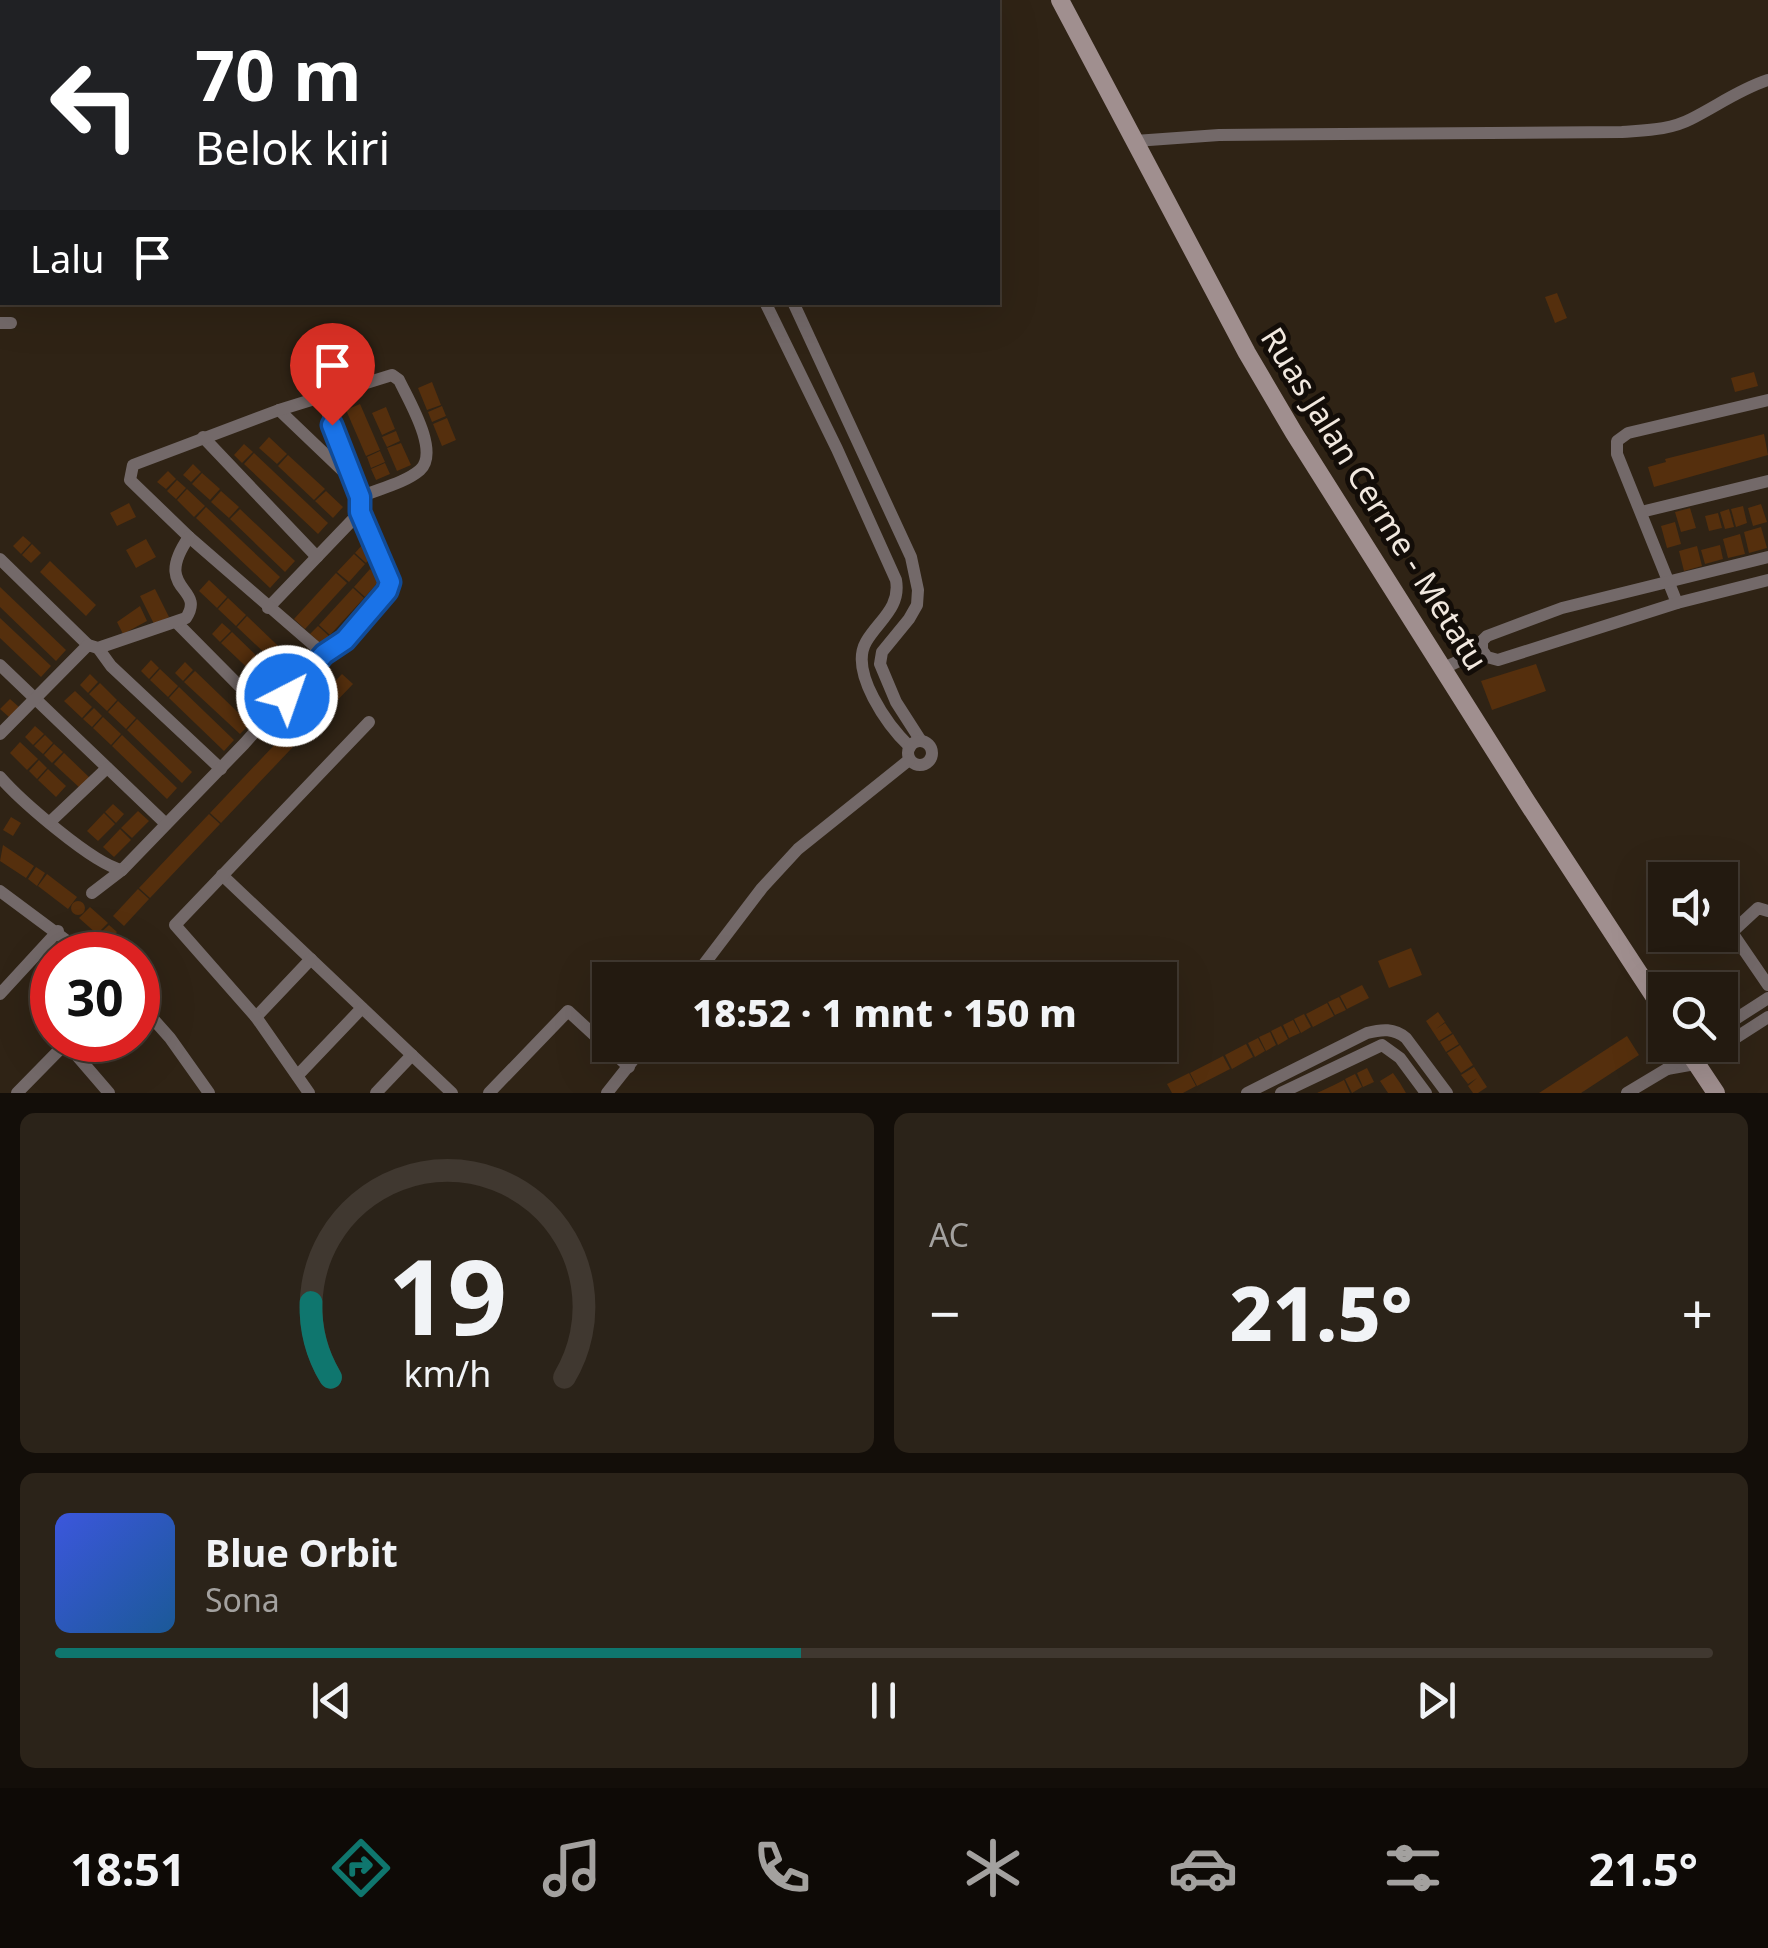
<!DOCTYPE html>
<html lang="id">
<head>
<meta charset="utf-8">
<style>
	body { margin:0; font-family:"Noto Sans",sans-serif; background:#2b2319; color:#f1f3f6; height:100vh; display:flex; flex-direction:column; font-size:38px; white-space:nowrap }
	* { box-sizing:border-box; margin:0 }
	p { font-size:32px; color:#a3a19f }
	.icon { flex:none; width:55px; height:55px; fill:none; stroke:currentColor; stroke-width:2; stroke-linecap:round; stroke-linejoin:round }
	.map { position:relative; height:1093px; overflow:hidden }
	.side { display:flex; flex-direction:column; gap:20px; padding:20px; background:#130e09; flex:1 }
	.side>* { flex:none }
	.hud { position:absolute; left:0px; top:0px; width:1000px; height:305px; box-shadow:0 10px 40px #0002,0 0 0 2px #403830; background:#202124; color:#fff; overflow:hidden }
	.buttons { position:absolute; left:1648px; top:862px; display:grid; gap:20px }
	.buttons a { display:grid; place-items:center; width:90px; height:90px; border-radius:0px; background:#231a10; box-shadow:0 10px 40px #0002,0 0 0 2px #403830; font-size:50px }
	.speed { position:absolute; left:30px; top:932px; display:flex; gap:20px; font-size:50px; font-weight:700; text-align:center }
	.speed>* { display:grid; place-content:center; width:130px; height:130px; border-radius:50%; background:#231a10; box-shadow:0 10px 40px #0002,0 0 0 2px #403830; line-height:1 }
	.speed .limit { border:15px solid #d22; background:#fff; color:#111 }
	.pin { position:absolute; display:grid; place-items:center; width:85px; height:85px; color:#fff; margin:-102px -42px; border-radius:50% 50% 50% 0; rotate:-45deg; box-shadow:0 0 10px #0007 }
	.pin .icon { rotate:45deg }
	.me { position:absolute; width:110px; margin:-55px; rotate:41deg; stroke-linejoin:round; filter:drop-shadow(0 0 8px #0008) }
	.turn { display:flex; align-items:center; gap:35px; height:210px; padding:0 30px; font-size:45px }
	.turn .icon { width:130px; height:130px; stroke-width:2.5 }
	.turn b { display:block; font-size:70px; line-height:85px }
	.then { display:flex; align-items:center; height:95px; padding:0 30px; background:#0003; gap:20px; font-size:38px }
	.big { font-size:75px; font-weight:800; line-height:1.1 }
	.side .tile { flex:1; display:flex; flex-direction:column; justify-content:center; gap:15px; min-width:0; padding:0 35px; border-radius:15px; background:#2b2319 }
	.side .dial { align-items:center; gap:0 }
	.dial svg { height:260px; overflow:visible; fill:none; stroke:#403830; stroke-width:7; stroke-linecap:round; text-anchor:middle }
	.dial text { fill:#f1f3f6; stroke:none }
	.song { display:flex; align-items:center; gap:30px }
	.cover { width:120px; height:120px; border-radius:15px; background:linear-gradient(135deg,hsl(230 70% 55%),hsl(210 70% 35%)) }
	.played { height:10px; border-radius:5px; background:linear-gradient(90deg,#0f766e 45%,#403830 45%) }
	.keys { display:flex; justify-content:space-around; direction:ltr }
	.heat { display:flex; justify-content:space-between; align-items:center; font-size:55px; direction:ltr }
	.side .tiles { flex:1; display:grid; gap:20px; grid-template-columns:1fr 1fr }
	.tile:last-child { grid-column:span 2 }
	.trip { position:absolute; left:592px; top:962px; width:585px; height:100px; border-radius:0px; background:#231a10; box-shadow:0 10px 40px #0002,0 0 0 2px #403830; font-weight:800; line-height:100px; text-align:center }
	.menu { display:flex; height:160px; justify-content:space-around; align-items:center; background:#0e0a06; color:#a3a19f }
	.menu .icon { width:70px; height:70px }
	.menu .active { color:#0f766e }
	.menu b { font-size:45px; color:#f1f3f6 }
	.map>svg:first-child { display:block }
	.building { fill:#552f0d }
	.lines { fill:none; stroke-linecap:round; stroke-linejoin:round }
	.street { stroke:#736969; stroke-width:12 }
	.secondary { stroke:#a08f8f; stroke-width:18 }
	.route-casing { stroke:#114b97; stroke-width:25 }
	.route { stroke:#1a73e8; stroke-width:18 }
	.labels { text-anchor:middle; stroke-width:10; stroke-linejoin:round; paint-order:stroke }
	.street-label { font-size:32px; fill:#f1e8df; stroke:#130d08 }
</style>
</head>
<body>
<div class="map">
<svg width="1768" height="1093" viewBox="0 0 1768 1093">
	<rect width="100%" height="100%" fill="#2f2315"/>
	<!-- building -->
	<g class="building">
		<polygon points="1557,293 1567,318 1555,323 1545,297"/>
		<polygon points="1754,372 1758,386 1735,392 1731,378"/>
		<polygon points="432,382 441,405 427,410 418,388"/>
		<polygon points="360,404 380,450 366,456 346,410"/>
		<polygon points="442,406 446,416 432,422 428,412"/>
		<polygon points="386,407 395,429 382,435 372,413"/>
		<polygon points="447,418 456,440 442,446 433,424"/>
		<polygon points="396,431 400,441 387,447 382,437"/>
		<polygon points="1764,434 1768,455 1654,487 1648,467 1666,462 1665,459"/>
		<polygon points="269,437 287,454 277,464 259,448"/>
		<polygon points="401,443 411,465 397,471 387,448"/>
		<polygon points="244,444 253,452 242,463 234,455"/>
		<polygon points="380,451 385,462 371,468 367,457"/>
		<polygon points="254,453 328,523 318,534 244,464"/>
		<polygon points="288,455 325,489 314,500 278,466"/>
		<polygon points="385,463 390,474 376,480 371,469"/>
		<polygon points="193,464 201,472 191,482 183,475"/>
		<polygon points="168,471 176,479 166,489 157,482"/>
		<polygon points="202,473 220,489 210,500 192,484"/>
		<polygon points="177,480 186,488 176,499 167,491"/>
		<polygon points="187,489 205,506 194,517 177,500"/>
		<polygon points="221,491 239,507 229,518 211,502"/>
		<polygon points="326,491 343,507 333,518 315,501"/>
		<polygon points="129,503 136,517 117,526 110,513"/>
		<polygon points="1761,504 1767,522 1753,526 1748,508"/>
		<polygon points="1743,506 1747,523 1736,527 1731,509"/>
		<polygon points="206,507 280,577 270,588 196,518"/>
		<polygon points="1690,508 1696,528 1681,532 1675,512"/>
		<polygon points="240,509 295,561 285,572 230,519"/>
		<polygon points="1729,509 1734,527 1725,529 1720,512"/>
		<polygon points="1718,513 1722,528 1709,531 1705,516"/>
		<polygon points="1675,522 1681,544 1667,548 1661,526"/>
		<polygon points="1761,527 1767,548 1749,553 1744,532"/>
		<polygon points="1740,534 1745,554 1728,558 1723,539"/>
		<polygon points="23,536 31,543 21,554 13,546"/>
		<polygon points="146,539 156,557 136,568 126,550"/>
		<polygon points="32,544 41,553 31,563 22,555"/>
		<polygon points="363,544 374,554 366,563 355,553"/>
		<polygon points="1720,545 1723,559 1705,564 1701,550"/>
		<polygon points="1697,546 1702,566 1684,571 1679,551"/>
		<polygon points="354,554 365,564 349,582 337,572"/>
		<polygon points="50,561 96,605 86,616 40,572"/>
		<polygon points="370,569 381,579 365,597 354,587"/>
		<polygon points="336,573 347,583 305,629 294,619"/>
		<polygon points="209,580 227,597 217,608 199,591"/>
		<polygon points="0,587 66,650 56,661 0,607"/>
		<polygon points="353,588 364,598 330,635 319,625"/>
		<polygon points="155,589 169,617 154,624 140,596"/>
		<polygon points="228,598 246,615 236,626 218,609"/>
		<polygon points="140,606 147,621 123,634 117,622"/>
		<polygon points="247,616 302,669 292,679 237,627"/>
		<polygon points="0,618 51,666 41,677 0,638"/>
		<polygon points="222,623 231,631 220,642 212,634"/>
		<polygon points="318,626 329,636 321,644 310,634"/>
		<polygon points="232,632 268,667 258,678 221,643"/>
		<polygon points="151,660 159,668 149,679 141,671"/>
		<polygon points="185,662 193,670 183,681 175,673"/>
		<polygon points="1536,664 1546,691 1492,710 1481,681"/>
		<polygon points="269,668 287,685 276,696 259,679"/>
		<polygon points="160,669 178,686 168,697 150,680"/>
		<polygon points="195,671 250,724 240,734 184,682"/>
		<polygon points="90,674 98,682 88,693 80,685"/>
		<polygon points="342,674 353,684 327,711 316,701"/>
		<polygon points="100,683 117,700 107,711 89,694"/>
		<polygon points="179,687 234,740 224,751 169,698"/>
		<polygon points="75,691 92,707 82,718 64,701"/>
		<polygon points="10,699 19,707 9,717 0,709"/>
		<polygon points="118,701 136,718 126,729 108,712"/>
		<polygon points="315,702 326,712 309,730 298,720"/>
		<polygon points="94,708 102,716 92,727 83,719"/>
		<polygon points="103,717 121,734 111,745 93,728"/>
		<polygon points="137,719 192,772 182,783 127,730"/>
		<polygon points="297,721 308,731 221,823 210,813"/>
		<polygon points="35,726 44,734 33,745 25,737"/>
		<polygon points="45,735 53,743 43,754 34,746"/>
		<polygon points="122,735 177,788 167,799 112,746"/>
		<polygon points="20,742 38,759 27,770 10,753"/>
		<polygon points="54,744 63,752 52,763 44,755"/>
		<polygon points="64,753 91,779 81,789 54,764"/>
		<polygon points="39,760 47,768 37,779 29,771"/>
		<polygon points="48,769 66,786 56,797 38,780"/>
		<polygon points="113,804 124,814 116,823 105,812"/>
		<polygon points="138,811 149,821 132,838 121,828"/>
		<polygon points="104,813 115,824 98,841 87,831"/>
		<polygon points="209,814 220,824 150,898 139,888"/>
		<polygon points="11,817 21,823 13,836 3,830"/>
		<polygon points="120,829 131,840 114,857 103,847"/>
		<polygon points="3,845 34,866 26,878 0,861"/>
		<polygon points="36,867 45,873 37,886 28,879"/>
		<polygon points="47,874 77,897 68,909 38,886"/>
		<polygon points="138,889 149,899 124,926 113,916"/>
		<circle cx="78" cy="908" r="7"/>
		<polygon points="90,907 108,923 97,934 79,918"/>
		<polygon points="109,925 117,932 107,943 98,935"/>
		<polygon points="1411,948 1422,975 1389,988 1378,961"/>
		<polygon points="1362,985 1369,998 1347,1009 1340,996"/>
		<polygon points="1339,997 1346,1010 1335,1015 1328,1002"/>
		<polygon points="1327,1003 1334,1016 1313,1027 1306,1014"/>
		<polygon points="1438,1012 1445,1022 1436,1029 1445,1023 1452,1033 1439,1041 1426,1021"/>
		<polygon points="1304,1014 1311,1027 1301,1033 1294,1019"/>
		<polygon points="1293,1020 1300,1033 1289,1038 1283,1025"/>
		<polygon points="1281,1026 1288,1039 1278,1045 1271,1031"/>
		<polygon points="1270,1032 1276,1045 1266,1051 1259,1037"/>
		<polygon points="1453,1034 1459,1044 1446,1052 1440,1042"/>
		<polygon points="1627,1036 1639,1055 1581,1093 1539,1093"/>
		<polygon points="1258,1038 1265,1051 1255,1057 1248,1043"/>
		<polygon points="1246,1044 1253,1057 1232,1069 1225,1055"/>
		<polygon points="1460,1045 1473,1065 1461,1073 1447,1053"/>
		<polygon points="1223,1056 1230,1069 1197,1086 1190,1073"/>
		<polygon points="1474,1067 1487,1087 1478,1093 1473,1093 1468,1086 1477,1078 1468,1084 1461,1075"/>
		<polygon points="1367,1068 1374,1082 1363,1087 1357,1073"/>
		<polygon points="1189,1073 1196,1086 1183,1093 1172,1093 1167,1084"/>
		<polygon points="1393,1073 1400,1083 1406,1093 1388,1093 1380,1081"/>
		<polygon points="1355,1074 1362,1087 1352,1093 1345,1079"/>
		<polygon points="1344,1080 1350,1093 1317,1093 1332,1086"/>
	</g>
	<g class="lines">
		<!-- street -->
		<g class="street">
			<polyline points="118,0 120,2"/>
			<polyline points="285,0 286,2"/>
			<polyline points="399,0 400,2"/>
			<polyline points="468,0 469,2"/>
			<polyline points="836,0 838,2"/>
			<polyline points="0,1 8,0"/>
			<polyline points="298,2 318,0"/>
			<polyline points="803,2 807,0"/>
			<polyline points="860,2 865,0"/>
			<path d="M1135,141L1219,135L1622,132C1646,130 1670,130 1691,119C1717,106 1740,89 1768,80"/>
			<path d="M765,302L837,449L896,580C901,608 878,621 866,642C849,672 888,726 910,747"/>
			<polyline points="793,302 911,557 918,590 917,605 909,619 882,652 880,664 896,702 921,741"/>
			<polyline points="0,323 11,323"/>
			<polyline points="279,410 346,474"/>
			<polyline points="203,437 317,557"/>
			<polyline points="1641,512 1768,481"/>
			<polyline points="0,559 88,645"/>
			<polyline points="1677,603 1617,454 1617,441 1628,433 1768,400"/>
			<polyline points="268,608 360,512"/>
			<polyline points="177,623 269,716"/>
			<polyline points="98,648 111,666 221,769"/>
			<polyline points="1482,650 1487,657 1498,660 1677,603 1768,580"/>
			<path d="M324,654L189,537L130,480L133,465L279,410L392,375L399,380C409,401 440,452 420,470C405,483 378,489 360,497"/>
			<polyline points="0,665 166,824"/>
			<polyline points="1442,669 1482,650 1482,641 1487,636 1562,608 1768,557"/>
			<path d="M0,734L88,645L98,648L186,618C207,586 151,592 189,537"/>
			<circle cx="920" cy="753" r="12"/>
			<path d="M0,777C20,800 93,864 122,870L244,744L324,654L345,640L387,591L388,572L360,512V497L322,398"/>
			<polyline points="50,822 107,768"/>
			<polyline points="222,875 452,1093"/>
			<polyline points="0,891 86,955"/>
			<polyline points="92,893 122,870"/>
			<polyline points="1720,915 1768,985"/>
			<polyline points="1731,933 1758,908 1768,911"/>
			<polyline points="692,980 762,888 798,849 909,760"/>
			<polyline points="0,994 58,931"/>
			<polyline points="138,1002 170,1038 209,1093"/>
			<polyline points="256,1017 311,959"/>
			<polyline points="1720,1029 1768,998"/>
			<polyline points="66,1043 109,1093"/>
			<polyline points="1667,1069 1695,1064 1768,1017"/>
			<polyline points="298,1075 362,1008"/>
			<polyline points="17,1093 69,1040"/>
			<polyline points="309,1093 256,1017 175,925 369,722"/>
			<polyline points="376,1093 412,1055"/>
			<polyline points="489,1093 568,1011 629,1067"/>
			<polyline points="607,1093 645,1045"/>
			<path d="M1247,1093L1367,1033C1382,1029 1394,1028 1406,1038L1447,1093"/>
			<polyline points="1281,1093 1382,1045 1400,1058 1426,1093"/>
			<polyline points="1627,1093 1667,1069 1695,1045"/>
		</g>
		<!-- secondary -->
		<g class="secondary">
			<polyline points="1060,0 1247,353 1294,433 1527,802 1665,1013"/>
			<polyline points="1684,1045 1716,1093"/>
		</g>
	</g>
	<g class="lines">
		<defs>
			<polyline id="route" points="287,696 324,654 345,640 387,591 390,582 360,512 360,497 332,425"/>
		</defs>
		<!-- route casing -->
		<use href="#route" class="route-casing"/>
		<!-- route -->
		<use href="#route" class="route"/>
	</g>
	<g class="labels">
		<!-- street labels -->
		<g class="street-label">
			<text transform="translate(1374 499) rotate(58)" y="11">Ruas Jalan Cerme - Metatu</text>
		</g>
	</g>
</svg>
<div class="buttons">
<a><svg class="icon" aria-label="sound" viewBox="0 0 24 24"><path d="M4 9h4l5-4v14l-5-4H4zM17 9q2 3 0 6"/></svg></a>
<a><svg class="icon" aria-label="search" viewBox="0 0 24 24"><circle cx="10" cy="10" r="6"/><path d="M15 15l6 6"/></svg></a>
</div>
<div class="speed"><div class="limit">30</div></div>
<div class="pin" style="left:332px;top:425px;background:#d93025"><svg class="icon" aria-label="arrive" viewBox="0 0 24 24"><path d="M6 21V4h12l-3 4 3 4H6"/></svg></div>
<svg class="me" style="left:287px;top:696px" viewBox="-20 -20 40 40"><circle r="17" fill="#1a73e8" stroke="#fff" stroke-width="3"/><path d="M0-11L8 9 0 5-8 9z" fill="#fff"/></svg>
<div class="trip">18:52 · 1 mnt · 150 m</div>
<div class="hud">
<div class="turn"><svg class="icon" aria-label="left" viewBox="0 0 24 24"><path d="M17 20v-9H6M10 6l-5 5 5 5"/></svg><div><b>70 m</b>Belok kiri</div></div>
<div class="then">Lalu<svg class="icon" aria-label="arrive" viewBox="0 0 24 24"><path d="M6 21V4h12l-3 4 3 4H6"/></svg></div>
</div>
</div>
<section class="side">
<div class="tiles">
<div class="tile dial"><svg viewBox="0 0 100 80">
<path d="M14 69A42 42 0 1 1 86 69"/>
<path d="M14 69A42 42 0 0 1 8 46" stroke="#0f766e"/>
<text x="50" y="56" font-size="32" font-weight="700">19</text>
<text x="50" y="72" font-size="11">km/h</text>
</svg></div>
<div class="tile"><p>AC</p>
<div class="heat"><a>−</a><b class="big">21.5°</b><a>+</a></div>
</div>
<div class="tile">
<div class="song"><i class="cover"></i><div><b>Blue Orbit</b><p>Sona</p></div></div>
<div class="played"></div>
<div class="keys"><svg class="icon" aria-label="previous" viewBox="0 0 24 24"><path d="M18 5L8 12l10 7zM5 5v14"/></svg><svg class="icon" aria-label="pause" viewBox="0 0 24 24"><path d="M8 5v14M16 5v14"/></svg><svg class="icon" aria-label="next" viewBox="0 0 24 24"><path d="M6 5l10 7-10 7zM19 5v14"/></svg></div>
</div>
</div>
</section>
<nav class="menu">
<b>18:51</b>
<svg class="icon active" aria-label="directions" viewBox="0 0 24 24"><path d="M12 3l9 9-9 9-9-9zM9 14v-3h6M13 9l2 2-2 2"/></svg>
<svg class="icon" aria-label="music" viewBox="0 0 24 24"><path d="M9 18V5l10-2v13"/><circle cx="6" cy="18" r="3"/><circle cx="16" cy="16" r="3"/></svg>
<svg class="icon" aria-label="phone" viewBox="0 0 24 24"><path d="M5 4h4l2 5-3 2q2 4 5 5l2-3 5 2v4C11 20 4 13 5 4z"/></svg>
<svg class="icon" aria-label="climate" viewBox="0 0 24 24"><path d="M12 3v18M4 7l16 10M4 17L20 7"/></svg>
<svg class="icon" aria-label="car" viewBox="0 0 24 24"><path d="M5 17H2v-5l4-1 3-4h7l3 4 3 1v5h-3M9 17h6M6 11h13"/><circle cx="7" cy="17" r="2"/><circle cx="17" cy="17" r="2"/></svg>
<svg class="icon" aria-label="filters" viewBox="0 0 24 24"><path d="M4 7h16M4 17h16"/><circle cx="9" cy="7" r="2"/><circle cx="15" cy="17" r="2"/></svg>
<b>21.5°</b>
</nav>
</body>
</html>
